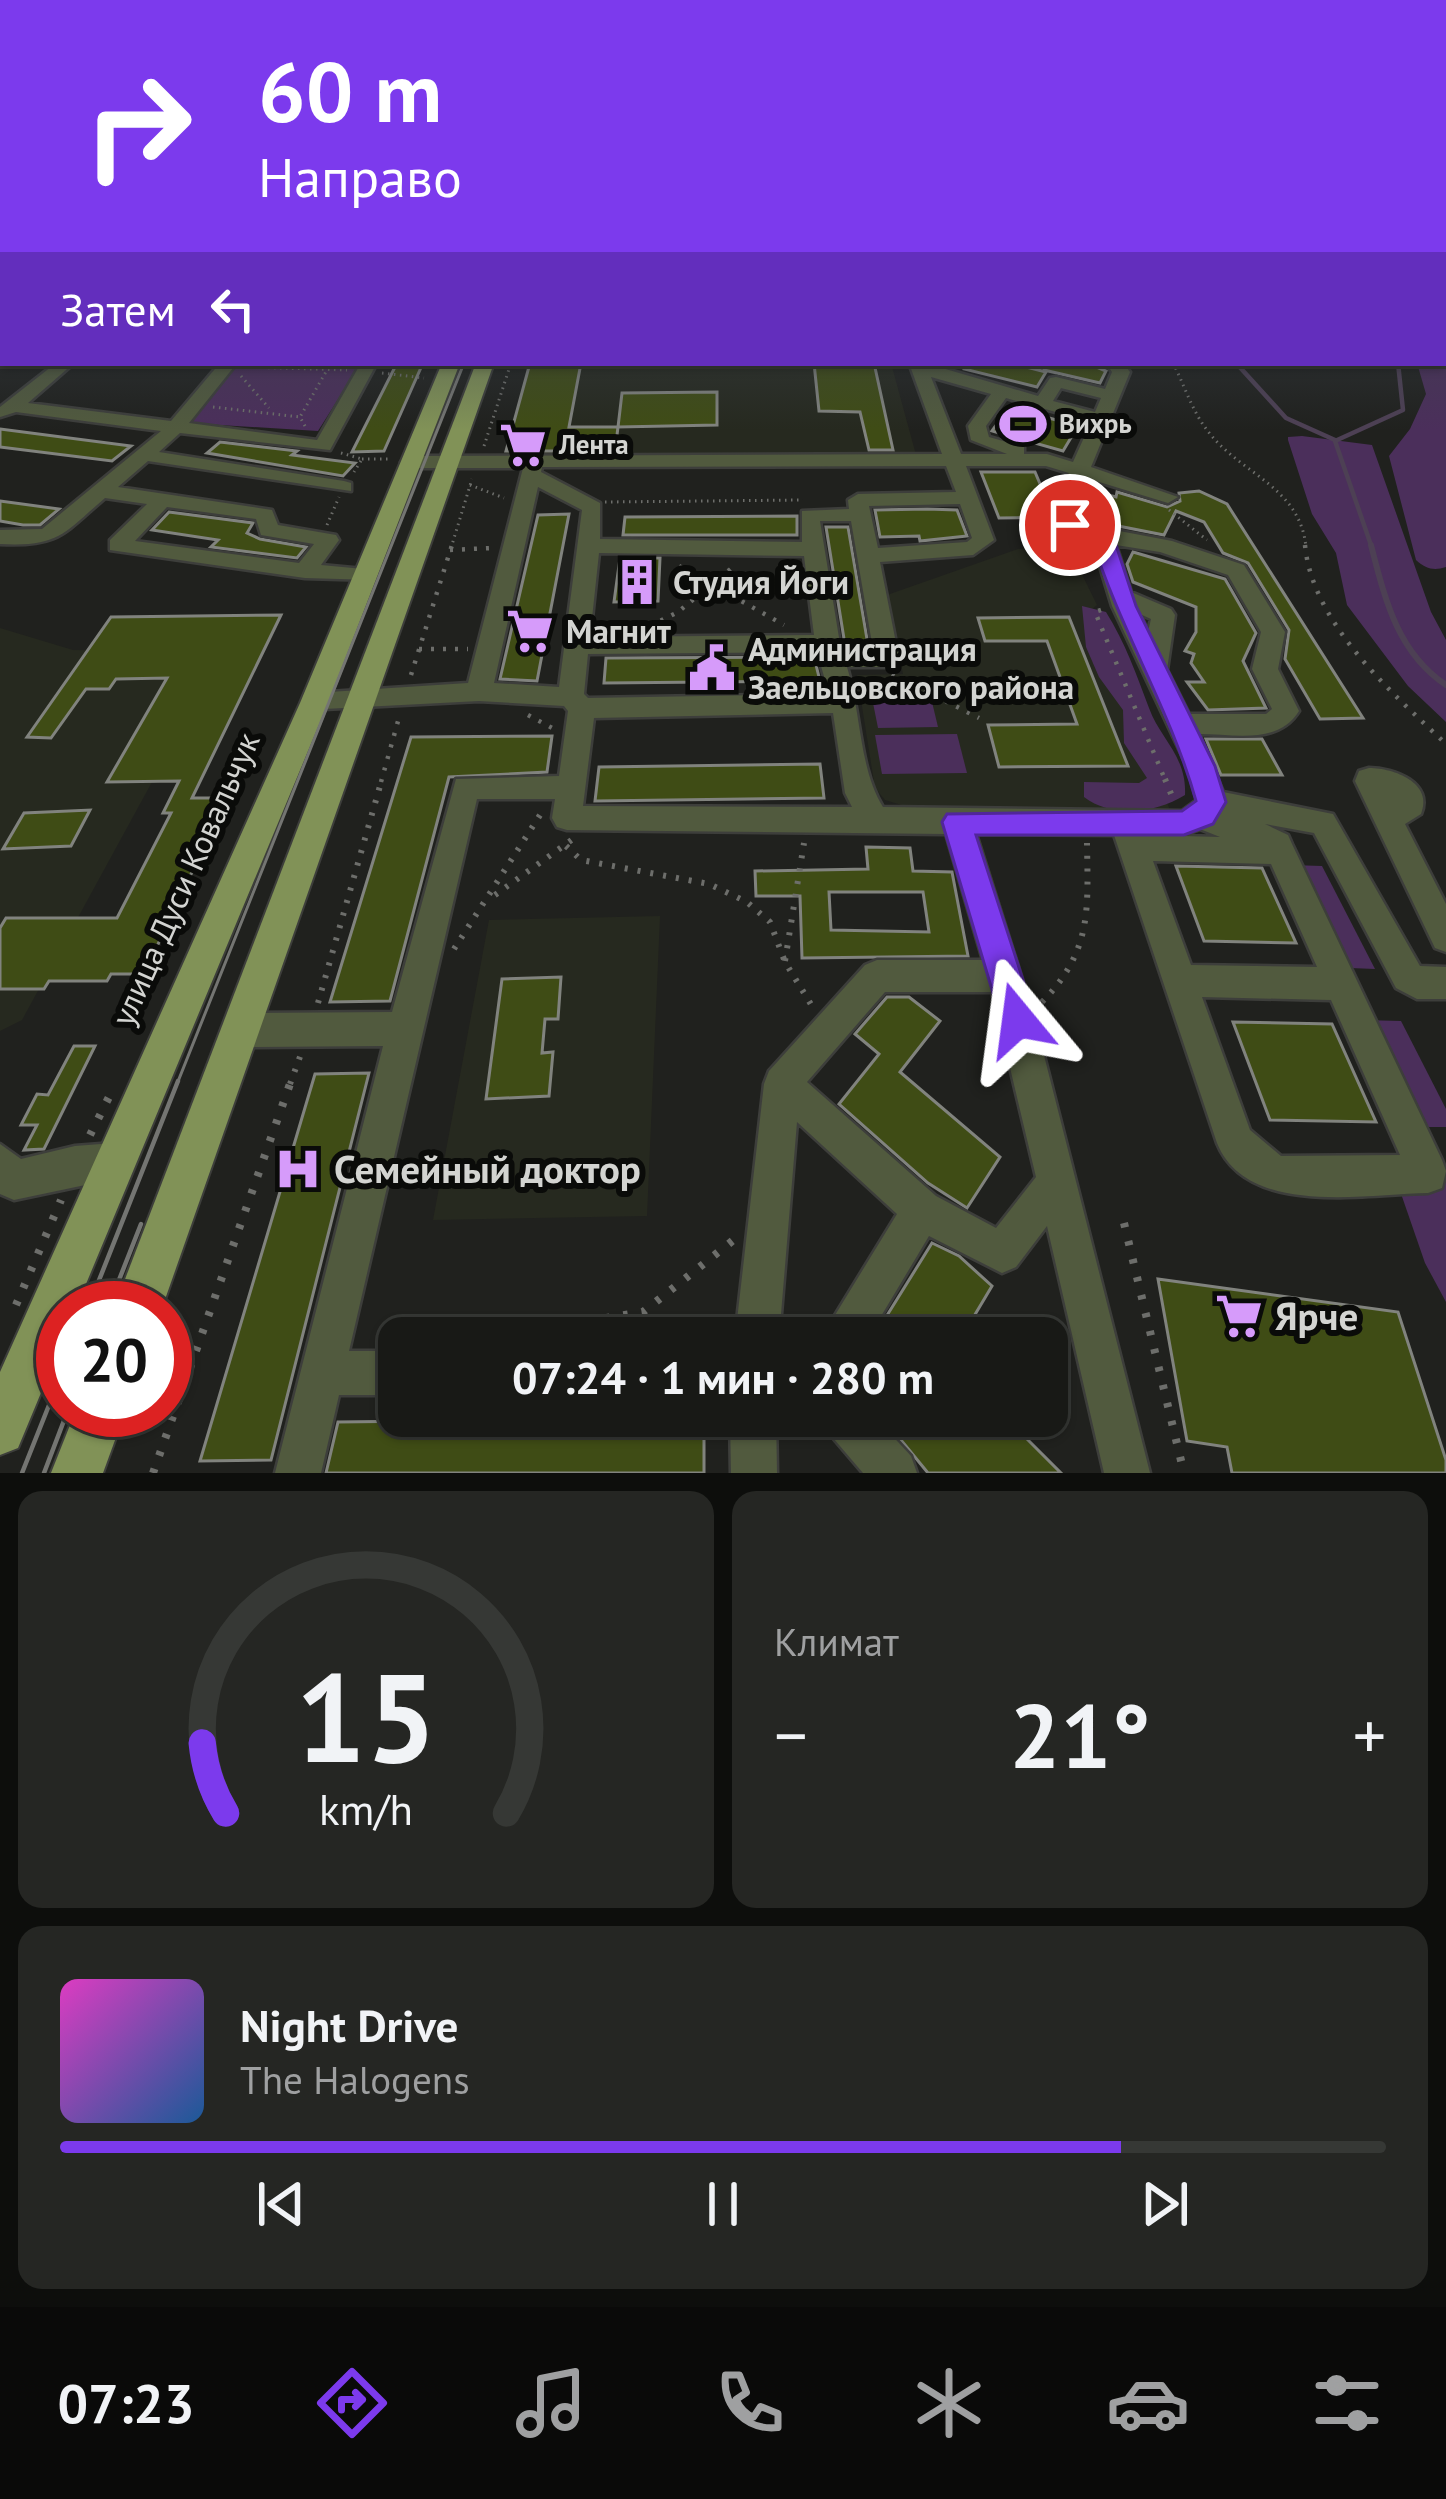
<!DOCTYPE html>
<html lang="ru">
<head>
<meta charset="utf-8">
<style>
	body { margin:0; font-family:"PT Sans",sans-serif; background:#252623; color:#f1f3f6; height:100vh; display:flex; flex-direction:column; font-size:45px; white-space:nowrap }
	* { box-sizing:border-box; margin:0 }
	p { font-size:39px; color:#9fa0a1 }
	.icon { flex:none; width:66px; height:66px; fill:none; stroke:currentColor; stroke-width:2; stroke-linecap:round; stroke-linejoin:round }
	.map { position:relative; height:1473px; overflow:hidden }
	.panel { display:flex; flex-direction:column; gap:18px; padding:18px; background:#0d0e0c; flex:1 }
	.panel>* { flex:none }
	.hud { position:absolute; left:0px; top:0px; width:1446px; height:366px; box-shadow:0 3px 9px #0004,0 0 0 3px #363835; background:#7c3aed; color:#fff; overflow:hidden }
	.speed { position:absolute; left:36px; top:1281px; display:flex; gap:24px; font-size:60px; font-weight:700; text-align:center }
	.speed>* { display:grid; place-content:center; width:156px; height:156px; border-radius:50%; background:#181916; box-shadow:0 3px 9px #0004,0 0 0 3px #363835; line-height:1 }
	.speed .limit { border:18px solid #d22; background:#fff; color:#111 }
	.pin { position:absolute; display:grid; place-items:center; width:102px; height:102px; color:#fff; margin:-51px; border:6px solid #fff; border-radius:50%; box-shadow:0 3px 12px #0007 }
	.me { position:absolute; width:132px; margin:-66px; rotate:344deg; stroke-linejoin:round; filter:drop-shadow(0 0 9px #0008) }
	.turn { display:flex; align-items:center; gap:42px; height:252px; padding:0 60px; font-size:54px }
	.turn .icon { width:156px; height:156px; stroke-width:2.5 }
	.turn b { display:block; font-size:84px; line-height:102px }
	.then { display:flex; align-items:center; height:114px; padding:0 60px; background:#0003; gap:24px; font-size:45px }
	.big { font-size:90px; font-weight:700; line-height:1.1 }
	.panel .tile { flex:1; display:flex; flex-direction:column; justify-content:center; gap:18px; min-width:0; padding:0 42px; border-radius:24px; background:#252623 }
	.panel .dial { align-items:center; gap:0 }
	.dial svg { height:312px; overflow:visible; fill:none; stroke:#363835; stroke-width:7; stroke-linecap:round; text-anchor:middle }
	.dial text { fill:#f1f3f6; stroke:none }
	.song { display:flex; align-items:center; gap:36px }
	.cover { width:144px; height:144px; border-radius:18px; background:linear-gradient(135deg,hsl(310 70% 55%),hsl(210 70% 35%)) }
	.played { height:12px; border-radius:6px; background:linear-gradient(90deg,#7c3aed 80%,#363835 80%) }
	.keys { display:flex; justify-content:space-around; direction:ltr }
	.heat { display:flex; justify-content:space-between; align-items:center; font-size:66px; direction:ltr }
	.panel .tiles { flex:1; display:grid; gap:18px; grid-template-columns:1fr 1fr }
	.tile:last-child { grid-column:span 2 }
	.trip { position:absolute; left:378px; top:1317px; width:690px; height:120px; border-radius:24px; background:#181916; box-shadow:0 3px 9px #0004,0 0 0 3px #363835; font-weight:700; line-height:120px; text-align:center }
	.tabs { display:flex; height:192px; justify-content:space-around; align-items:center; background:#0a0a09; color:#9fa0a1 }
	.tabs .icon { width:84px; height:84px }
	.tabs .current { color:#7c3aed }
	.tabs b { font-size:54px; color:#f1f3f6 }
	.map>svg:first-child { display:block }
	.built { fill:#26291f }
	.green { fill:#4b2f5b }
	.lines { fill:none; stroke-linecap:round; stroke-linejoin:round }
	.stream-far1 { stroke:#4d4054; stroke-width:4.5 }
	.stream { stroke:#4d4054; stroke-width:6 }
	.building { fill:#3f4c15; stroke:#81837e; stroke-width:3; fill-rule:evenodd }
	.minor-casing { stroke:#3d3e3b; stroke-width:5 }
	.major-casing { stroke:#3d3e3b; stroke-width:4 }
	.path-far3 { stroke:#6d6e6b; stroke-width:3; stroke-dasharray:1.5 4.5; stroke-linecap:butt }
	.path-far2 { stroke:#6d6e6b; stroke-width:4.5; stroke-dasharray:3 9; stroke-linecap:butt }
	.path-far1 { stroke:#6d6e6b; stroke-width:6; stroke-dasharray:3 10; stroke-linecap:butt }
	.path { stroke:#6d6e6b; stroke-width:8; stroke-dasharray:4.5 14; stroke-linecap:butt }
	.minor { fill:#515a3e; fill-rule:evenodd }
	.major { fill:#819257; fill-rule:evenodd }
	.tram-far1 { stroke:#747572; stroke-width:3 }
	.tram { stroke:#747572; stroke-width:4.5 }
	.route { fill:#7c3aed; stroke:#51269a; stroke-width:3 }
	.labels { text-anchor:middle; stroke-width:12; stroke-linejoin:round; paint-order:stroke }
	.far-poi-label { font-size:27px; font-weight:bold; fill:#d3d4d1; stroke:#0a0b09; text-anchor:start }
	.poi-label { font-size:33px; font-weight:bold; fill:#d3d4d1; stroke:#0a0b09; text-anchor:start }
	.street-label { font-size:33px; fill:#d3d4d1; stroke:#0a0b09 }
	.near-poi-label { font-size:39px; font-weight:bold; fill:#d3d4d1; stroke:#0a0b09; text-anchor:start }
</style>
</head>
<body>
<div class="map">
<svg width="1446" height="1473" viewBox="0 0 1446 1473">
	<rect width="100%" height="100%" fill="#20211e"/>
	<!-- built -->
	<g class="built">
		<polygon points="530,363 891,363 916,455 504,460"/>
		<polygon points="1069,548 1097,605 1091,610 1170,810 931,814 885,800 875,788 857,675 903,674 887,595 1018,549"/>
		<polygon points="0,628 73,650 223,652 22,1020 0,1031"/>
		<polygon points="660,916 647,1216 433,1220 489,920"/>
	</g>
	<!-- green -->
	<g class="green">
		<path d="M1446,303V567C1434,571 1426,569 1416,560L1389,456L1410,429L1426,394L1417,363H1443Z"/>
		<polygon points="236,363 361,363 318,431 187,423"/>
		<polygon points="1302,436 1372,445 1431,612 1446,640 1446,722 1408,686 1347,605 1336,553 1312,514 1288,440 1288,437"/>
		<path d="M1082,606L1106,612C1125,642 1137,676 1149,708C1160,739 1187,756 1185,795C1156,813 1113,819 1084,797V782L1139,783L1147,778L1124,743L1123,710L1099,677L1086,647Z"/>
		<polygon points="932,702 938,727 878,728 873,703"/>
		<polygon points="957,734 967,773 882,774 875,735"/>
		<polygon points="1291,865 1322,866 1375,969 1350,968"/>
		<polygon points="1362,1020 1401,1021 1446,1109 1446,1127 1413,1127"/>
		<polygon points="1438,1180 1446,1181 1446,1302 1425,1263 1398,1185"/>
	</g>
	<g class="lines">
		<!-- stream-far1 -->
		<g class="stream-far1">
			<polyline points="1236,363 1286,418 1335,440"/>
			<polyline points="1372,548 1335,441 1403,410 1398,363"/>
		</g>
		<!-- stream -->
		<path class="stream" d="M1371,545C1385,599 1397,652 1446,685"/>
	</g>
	<!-- building -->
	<g class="building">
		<polygon points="397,363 423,363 384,451 352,452"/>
		<polygon points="530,363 581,363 569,427 618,427 615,451 506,451"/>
		<polygon points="814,363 874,363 893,450 869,450 860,412 819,411"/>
		<polygon points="965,363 1010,363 1046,372 1037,387 964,369"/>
		<polygon points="1044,363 1087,363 1106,371 1100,383 1044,370"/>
		<polygon points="717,392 717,425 618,427 622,393"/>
		<polygon points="1009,407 1078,426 1063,451 992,431"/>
		<polygon points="0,429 131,446 112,461 0,447"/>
		<polygon points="220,442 297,451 292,455 355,463 343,476 207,453"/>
		<polygon points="981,472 1035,472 1054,517 999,518"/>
		<polygon points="1085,489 1116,497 1117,492 1167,507 1180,501 1179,493 1199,491 1227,504 1363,718 1320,719 1285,659 1289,630 1248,563 1223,553 1204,522 1176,511 1164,535 1103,523 1082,513 1076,499"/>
		<polygon points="0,501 59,509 40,525 23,525 0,521"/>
		<polygon points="927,509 957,510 967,536 920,541 919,536 880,537 875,510"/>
		<polygon points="169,512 253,523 247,533 260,539 306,547 297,558 211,547 218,540 152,530"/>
		<polygon points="569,514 537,681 500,679 538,515"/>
		<polygon points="797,516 797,535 623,535 625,517"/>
		<polygon points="826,527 848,527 868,645 845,645"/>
		<polygon points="1133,552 1225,579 1256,633 1243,661 1266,708 1208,710 1187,682 1204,682 1191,663 1194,654 1185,651 1196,632 1196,607 1133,582 1127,564"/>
		<polygon points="620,558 660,558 658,601 614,602"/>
		<polygon points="281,615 192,798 227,798 144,974 111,974 107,981 49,981 44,989 0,989 0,928 6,918 117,918 171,813 163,813 179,781 107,782 167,678 116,679 109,689 86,689 51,738 27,737 111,617"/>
		<polygon points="1069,617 1128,766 999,767 988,725 1077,724 1047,641 985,641 978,618"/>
		<polygon points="814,657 820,681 604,683 606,658"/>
		<polygon points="552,736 547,772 449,777 390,1001 330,1002 411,737"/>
		<polygon points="1206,739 1262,739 1282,775 1221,775"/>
		<polygon points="820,764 824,798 595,801 599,767"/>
		<polygon points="90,810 71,846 3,849 24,813"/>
		<path d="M866,847L910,848L913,871L952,872L968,956L802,958L800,896H756L755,871L868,869ZM829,892H923L929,932L831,930Z"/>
		<polygon points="1176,866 1262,868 1296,943 1204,941"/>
		<polygon points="561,977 558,1019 545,1019 542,1053 553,1052 549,1096 486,1099 502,979"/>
		<polygon points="887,997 909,997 940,1021 900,1072 1000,1157 967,1208 928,1183 839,1104 879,1054 855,1034"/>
		<polygon points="1233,1022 1332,1024 1376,1122 1270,1120"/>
		<polygon points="74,1046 95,1046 44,1149 24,1150 37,1125 21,1125 37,1094 48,1095"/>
		<polygon points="369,1073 271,1460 200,1461 315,1074"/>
		<polygon points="932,1243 959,1256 992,1286 961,1338 906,1338 886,1317"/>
		<polygon points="1158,1279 1398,1312 1446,1460 1446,1473 1232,1473 1227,1447 1187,1441"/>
		<polygon points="891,1416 1004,1416 1061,1473 928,1473 887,1423"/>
		<polygon points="704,1418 704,1473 326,1473 338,1422"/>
	</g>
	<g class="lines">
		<defs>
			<g id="minor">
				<path d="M56,363H74L28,403L171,421L220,363H237L189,423L317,440L361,363H377L330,450L180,433L159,452L344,481L351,483V491L148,461L118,487L272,510L278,525L336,535L339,540L321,565L374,570V580L305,578L110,550V540L147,504L105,498C63,534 59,547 0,544V530L42,529L161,431L16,412L0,417V407ZM167,507L256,519L261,535L314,544L299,563L135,541Z"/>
				<path d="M909,363H925L1038,396L1050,378L1056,377L1105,389L1112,372L1106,363H1123L1130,372L1091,467L1178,497L1168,503L1086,478L1071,498L1078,516L1093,526L1172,541L1244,565L1285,632L1278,669L1299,711C1278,745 1235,734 1199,734L1223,792L1333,814L1420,966L1446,967V999H1417L1396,988L1314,833L1265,824L1288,835L1292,844L1442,1160L1446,1171L1442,1188L1428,1193C1364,1194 1247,1217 1217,1143L1114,835L976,834L1035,1020L1150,1473H1104L1047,1226L1016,1267L1002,1273L929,1236L868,1338H821L897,1214L797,1122L779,1338H735L764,1084L769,1071L865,965L877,960H983L946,834L567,830L557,827L552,818L555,799H477L349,1351H399V1395H339L321,1473H275L383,1046L241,1047L229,1042L224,1030L229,1018L241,1013L392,1012L456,779L559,776L568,711L564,706L479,701L305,710L301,703L314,693L468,683L523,468H411L401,462L411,456L942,454ZM931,377L991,394L968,426L971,440L1007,454H961ZM1061,388L1101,398L1095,412L1053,401ZM1006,398L1091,422L1073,462L1047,454H1024V447L989,437L986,426ZM946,466L956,492L858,494L848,500L849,509L802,511V542L600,539V503L541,472L542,467ZM966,466H1046L1069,473L1051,497C1057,522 1068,532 1092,540L1112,606L1187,766L1197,800L1182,811L883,807C859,769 861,711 847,667H887L899,658L880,562L973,555L994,540ZM538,487L582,510L559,687L494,683ZM960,504L972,538L967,542L878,548L869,506ZM820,521H851L873,649L841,650ZM1116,545L1160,552L1228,575L1261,632L1252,669L1272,709L1266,714H1189L1167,670L1175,615L1171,609L1131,592ZM599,553L804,556L814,635L590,637ZM1140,614L1151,619L1148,632ZM817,652L829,694L588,698L584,694L588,654ZM833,713L845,793L852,807L583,806L594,718ZM1200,829L1220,837L1143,835H1184ZM1153,861L1271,864L1317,967L1191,965ZM885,992H992L1036,1177L996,1228L936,1196L807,1082ZM1202,997L1331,1000L1400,1155L1281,1156L1250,1130Z"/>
				<path d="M1369,768C1394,768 1434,783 1421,814L1405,824L1446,904V952L1435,948L1355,781L1359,771Z"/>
				<polygon points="114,1143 128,1148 133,1162 128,1176 14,1200 0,1194 0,1144 21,1159 75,1146"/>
				<polygon points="730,1416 776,1416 777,1473 731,1473"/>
				<polygon points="821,1416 874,1416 911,1456 917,1473 863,1473 828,1432"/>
			</g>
			<g id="major">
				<polygon points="442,363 460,363 328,703 76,1308 63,1308 63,1340 18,1448 0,1455 0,1372 300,703"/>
				<polygon points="476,363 494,363 162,1308 114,1308"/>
				<polygon points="76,1410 126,1410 103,1473 51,1473"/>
			</g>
		</defs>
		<!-- minor casing -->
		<use href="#minor" class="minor-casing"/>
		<!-- major casing -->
		<use href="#major" class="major-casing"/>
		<!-- path-far3 -->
		<g class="path-far3">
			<path d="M1173,363C1184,384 1192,411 1207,430C1239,474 1301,486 1306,548"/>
			<polyline points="244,367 347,370"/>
			<polyline points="382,373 424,378"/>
			<polyline points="241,376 269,408"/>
			<polyline points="213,407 300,417"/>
			<polyline points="305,426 300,417 331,363"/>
			<polyline points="484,446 511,363"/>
			<polyline points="341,453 362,459 354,472"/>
			<polyline points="362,459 392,459"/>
			<polyline points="470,485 504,498"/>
			<polyline points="605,502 803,500"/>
			<polyline points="1169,510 1207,540"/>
			<polyline points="327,525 339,497"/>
			<polyline points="1076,543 1078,548"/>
			<polyline points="451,548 472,479"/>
		</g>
		<!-- path-far2 -->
		<g class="path-far2">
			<polyline points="1077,545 1087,565"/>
			<path d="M1305,545C1312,623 1391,692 1446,744"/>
			<polyline points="450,550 492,548"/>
			<polyline points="679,566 784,625"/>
			<polyline points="1101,610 1095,612 1166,782"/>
			<polyline points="650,626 678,612 733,567"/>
			<polyline points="419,649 468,649"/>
			<polyline points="892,674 979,718"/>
			<polyline points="411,675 452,545"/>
			<polyline points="528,715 554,729"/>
			<polyline points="381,782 400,714"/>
		</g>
		<!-- path-far1 -->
		<g class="path-far1">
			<polyline points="1165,779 1174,801"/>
			<polyline points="566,846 581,860 709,884 747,902 770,922 785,962 812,1006"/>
			<polyline points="495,895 573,839"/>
			<polyline points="454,949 542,812"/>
			<polyline points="785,961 804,843"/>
			<path d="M1042,1002C1092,951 1088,910 1087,843"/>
			<polyline points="318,1003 382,779"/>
			<polyline points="290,1084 301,1054"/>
		</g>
		<!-- path -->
		<g class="path">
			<polyline points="90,1135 112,1091"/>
			<polyline points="1124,1223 1184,1473"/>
			<polyline points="16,1305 61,1200"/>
			<polyline points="515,1338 545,1328 643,1312 736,1238"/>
			<polyline points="153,1473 291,1081"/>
		</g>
		<!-- minor -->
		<use href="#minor" class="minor"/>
		<!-- major -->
		<use href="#major" class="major"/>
		<!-- tram-far1 -->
		<polyline class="tram-far1" points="177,1084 464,363"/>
		<!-- tram -->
		<g class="tram">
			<polyline points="88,1308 178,1081"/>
			<polyline points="108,1308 141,1224"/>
			<polyline points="22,1473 63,1370"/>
			<polyline points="44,1473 68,1410"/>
		</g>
	</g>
	<!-- sky -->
	<linearGradient id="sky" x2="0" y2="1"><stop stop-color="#121210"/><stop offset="0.52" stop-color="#3c434c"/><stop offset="1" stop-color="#3c434c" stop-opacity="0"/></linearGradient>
	<rect width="1446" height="430" fill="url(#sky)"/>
	<!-- route -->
	<path class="route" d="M1070,519L1113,536L1136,606L1215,766L1226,802L1213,824L1184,835H976L1036,1020L1031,1032L1018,1037L1006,1032L1001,1020L942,822L947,814L1182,811L1196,801C1171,711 1120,630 1092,540L1059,525Z"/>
	<!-- icons -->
	<defs>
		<symbol id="stadium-bare" viewBox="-9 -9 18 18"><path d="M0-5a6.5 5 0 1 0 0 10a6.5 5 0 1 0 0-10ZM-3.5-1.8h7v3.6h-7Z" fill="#d69bfa" stroke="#0a0b09" stroke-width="2.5" paint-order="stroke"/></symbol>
		<symbol id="supermarket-bare" viewBox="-9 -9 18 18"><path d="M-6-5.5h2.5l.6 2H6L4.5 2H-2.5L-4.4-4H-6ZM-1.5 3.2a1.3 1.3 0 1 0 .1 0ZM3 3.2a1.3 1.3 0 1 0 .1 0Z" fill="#d69bfa" stroke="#0a0b09" stroke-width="2.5" paint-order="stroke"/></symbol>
		<symbol id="building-bare" viewBox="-9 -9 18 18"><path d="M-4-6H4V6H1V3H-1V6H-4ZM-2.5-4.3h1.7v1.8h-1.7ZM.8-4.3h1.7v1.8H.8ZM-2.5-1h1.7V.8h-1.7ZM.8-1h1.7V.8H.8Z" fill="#d69bfa" stroke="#0a0b09" stroke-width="2.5" paint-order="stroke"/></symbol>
		<symbol id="civic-bare" viewBox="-9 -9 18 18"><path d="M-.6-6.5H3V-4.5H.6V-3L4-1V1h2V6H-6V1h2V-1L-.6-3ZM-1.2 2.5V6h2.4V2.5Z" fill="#d69bfa" stroke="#0a0b09" stroke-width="2.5" paint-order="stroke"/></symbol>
		<symbol id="hospital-bare" viewBox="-9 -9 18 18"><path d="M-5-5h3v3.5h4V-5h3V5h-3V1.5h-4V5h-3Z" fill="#d69bfa" stroke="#0a0b09" stroke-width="2.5" paint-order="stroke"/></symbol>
	</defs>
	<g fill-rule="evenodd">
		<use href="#stadium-bare" x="990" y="391" width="66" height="66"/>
		<use href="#supermarket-bare" x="490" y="412" width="66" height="66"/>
		<use href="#building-bare" x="604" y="549" width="66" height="66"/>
		<use href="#supermarket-bare" x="497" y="598" width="66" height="66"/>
		<use href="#civic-bare" x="679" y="635" width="66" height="66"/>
		<use href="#hospital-bare" x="265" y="1136" width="66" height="66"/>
		<use href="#supermarket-bare" x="1206" y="1283" width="66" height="66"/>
	</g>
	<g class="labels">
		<!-- far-poi labels -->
		<g class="far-poi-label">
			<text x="1059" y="433">Вихрь</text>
			<text x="559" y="454">Лента</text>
		</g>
		<!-- poi labels -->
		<g class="poi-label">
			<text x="673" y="594">Студия Йоги</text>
			<text x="566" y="643">Магнит</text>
			<text x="748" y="661">Администрация<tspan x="748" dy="38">Заельцовского района</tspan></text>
		</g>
		<!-- street labels -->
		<g class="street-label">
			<text transform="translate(185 879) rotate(-66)" y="12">улица Дуси Ковальчук</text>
		</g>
		<!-- near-poi labels -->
		<g class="near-poi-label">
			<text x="334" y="1183">Семейный доктор</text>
			<text x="1275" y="1330">Ярче</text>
		</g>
	</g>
</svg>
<div class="speed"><div class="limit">20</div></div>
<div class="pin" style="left:1070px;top:525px;background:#d93025"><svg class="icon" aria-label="arrive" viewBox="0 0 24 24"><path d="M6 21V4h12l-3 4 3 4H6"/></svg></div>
<svg class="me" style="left:1018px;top:1020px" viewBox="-20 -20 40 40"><path d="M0-17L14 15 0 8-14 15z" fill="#7c3aed" stroke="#fff" stroke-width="4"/></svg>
<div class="trip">07:24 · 1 мин · 280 m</div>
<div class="hud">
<div class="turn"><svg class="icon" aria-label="right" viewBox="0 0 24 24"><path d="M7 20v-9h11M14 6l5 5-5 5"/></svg><div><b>60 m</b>Направо</div></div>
<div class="then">Затем<svg class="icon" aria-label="left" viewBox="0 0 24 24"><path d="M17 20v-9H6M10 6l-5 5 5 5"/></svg></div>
</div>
</div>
<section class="panel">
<div class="tiles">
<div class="tile dial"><svg viewBox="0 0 100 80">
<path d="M14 69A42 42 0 1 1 86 69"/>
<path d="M14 69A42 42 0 0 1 8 51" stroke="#7c3aed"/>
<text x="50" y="56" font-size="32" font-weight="700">15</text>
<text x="50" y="72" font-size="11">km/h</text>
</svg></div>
<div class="tile"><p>Климат</p>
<div class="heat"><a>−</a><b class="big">21°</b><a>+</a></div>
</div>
<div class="tile">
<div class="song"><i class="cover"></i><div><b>Night Drive</b><p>The Halogens</p></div></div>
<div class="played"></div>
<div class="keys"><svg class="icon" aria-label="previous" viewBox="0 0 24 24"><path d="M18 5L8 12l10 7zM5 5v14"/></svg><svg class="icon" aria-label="pause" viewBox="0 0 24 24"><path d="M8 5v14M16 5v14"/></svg><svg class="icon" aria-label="next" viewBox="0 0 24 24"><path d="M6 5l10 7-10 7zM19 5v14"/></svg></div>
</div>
</div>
</section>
<nav class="tabs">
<b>07:23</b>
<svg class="icon current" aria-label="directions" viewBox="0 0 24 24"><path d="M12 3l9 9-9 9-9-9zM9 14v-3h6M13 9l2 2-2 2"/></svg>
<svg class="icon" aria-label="music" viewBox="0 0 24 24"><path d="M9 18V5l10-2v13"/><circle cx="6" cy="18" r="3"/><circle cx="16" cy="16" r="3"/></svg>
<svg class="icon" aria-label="phone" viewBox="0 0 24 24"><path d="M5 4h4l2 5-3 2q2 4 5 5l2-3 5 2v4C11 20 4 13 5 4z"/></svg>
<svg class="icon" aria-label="climate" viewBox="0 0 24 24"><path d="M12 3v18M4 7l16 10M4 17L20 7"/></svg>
<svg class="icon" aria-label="car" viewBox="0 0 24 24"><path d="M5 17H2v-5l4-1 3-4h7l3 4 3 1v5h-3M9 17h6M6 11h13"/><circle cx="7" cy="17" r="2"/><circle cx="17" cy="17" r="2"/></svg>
<svg class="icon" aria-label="filters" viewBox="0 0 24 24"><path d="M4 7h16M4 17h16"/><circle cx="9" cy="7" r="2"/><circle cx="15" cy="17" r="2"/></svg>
</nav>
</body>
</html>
